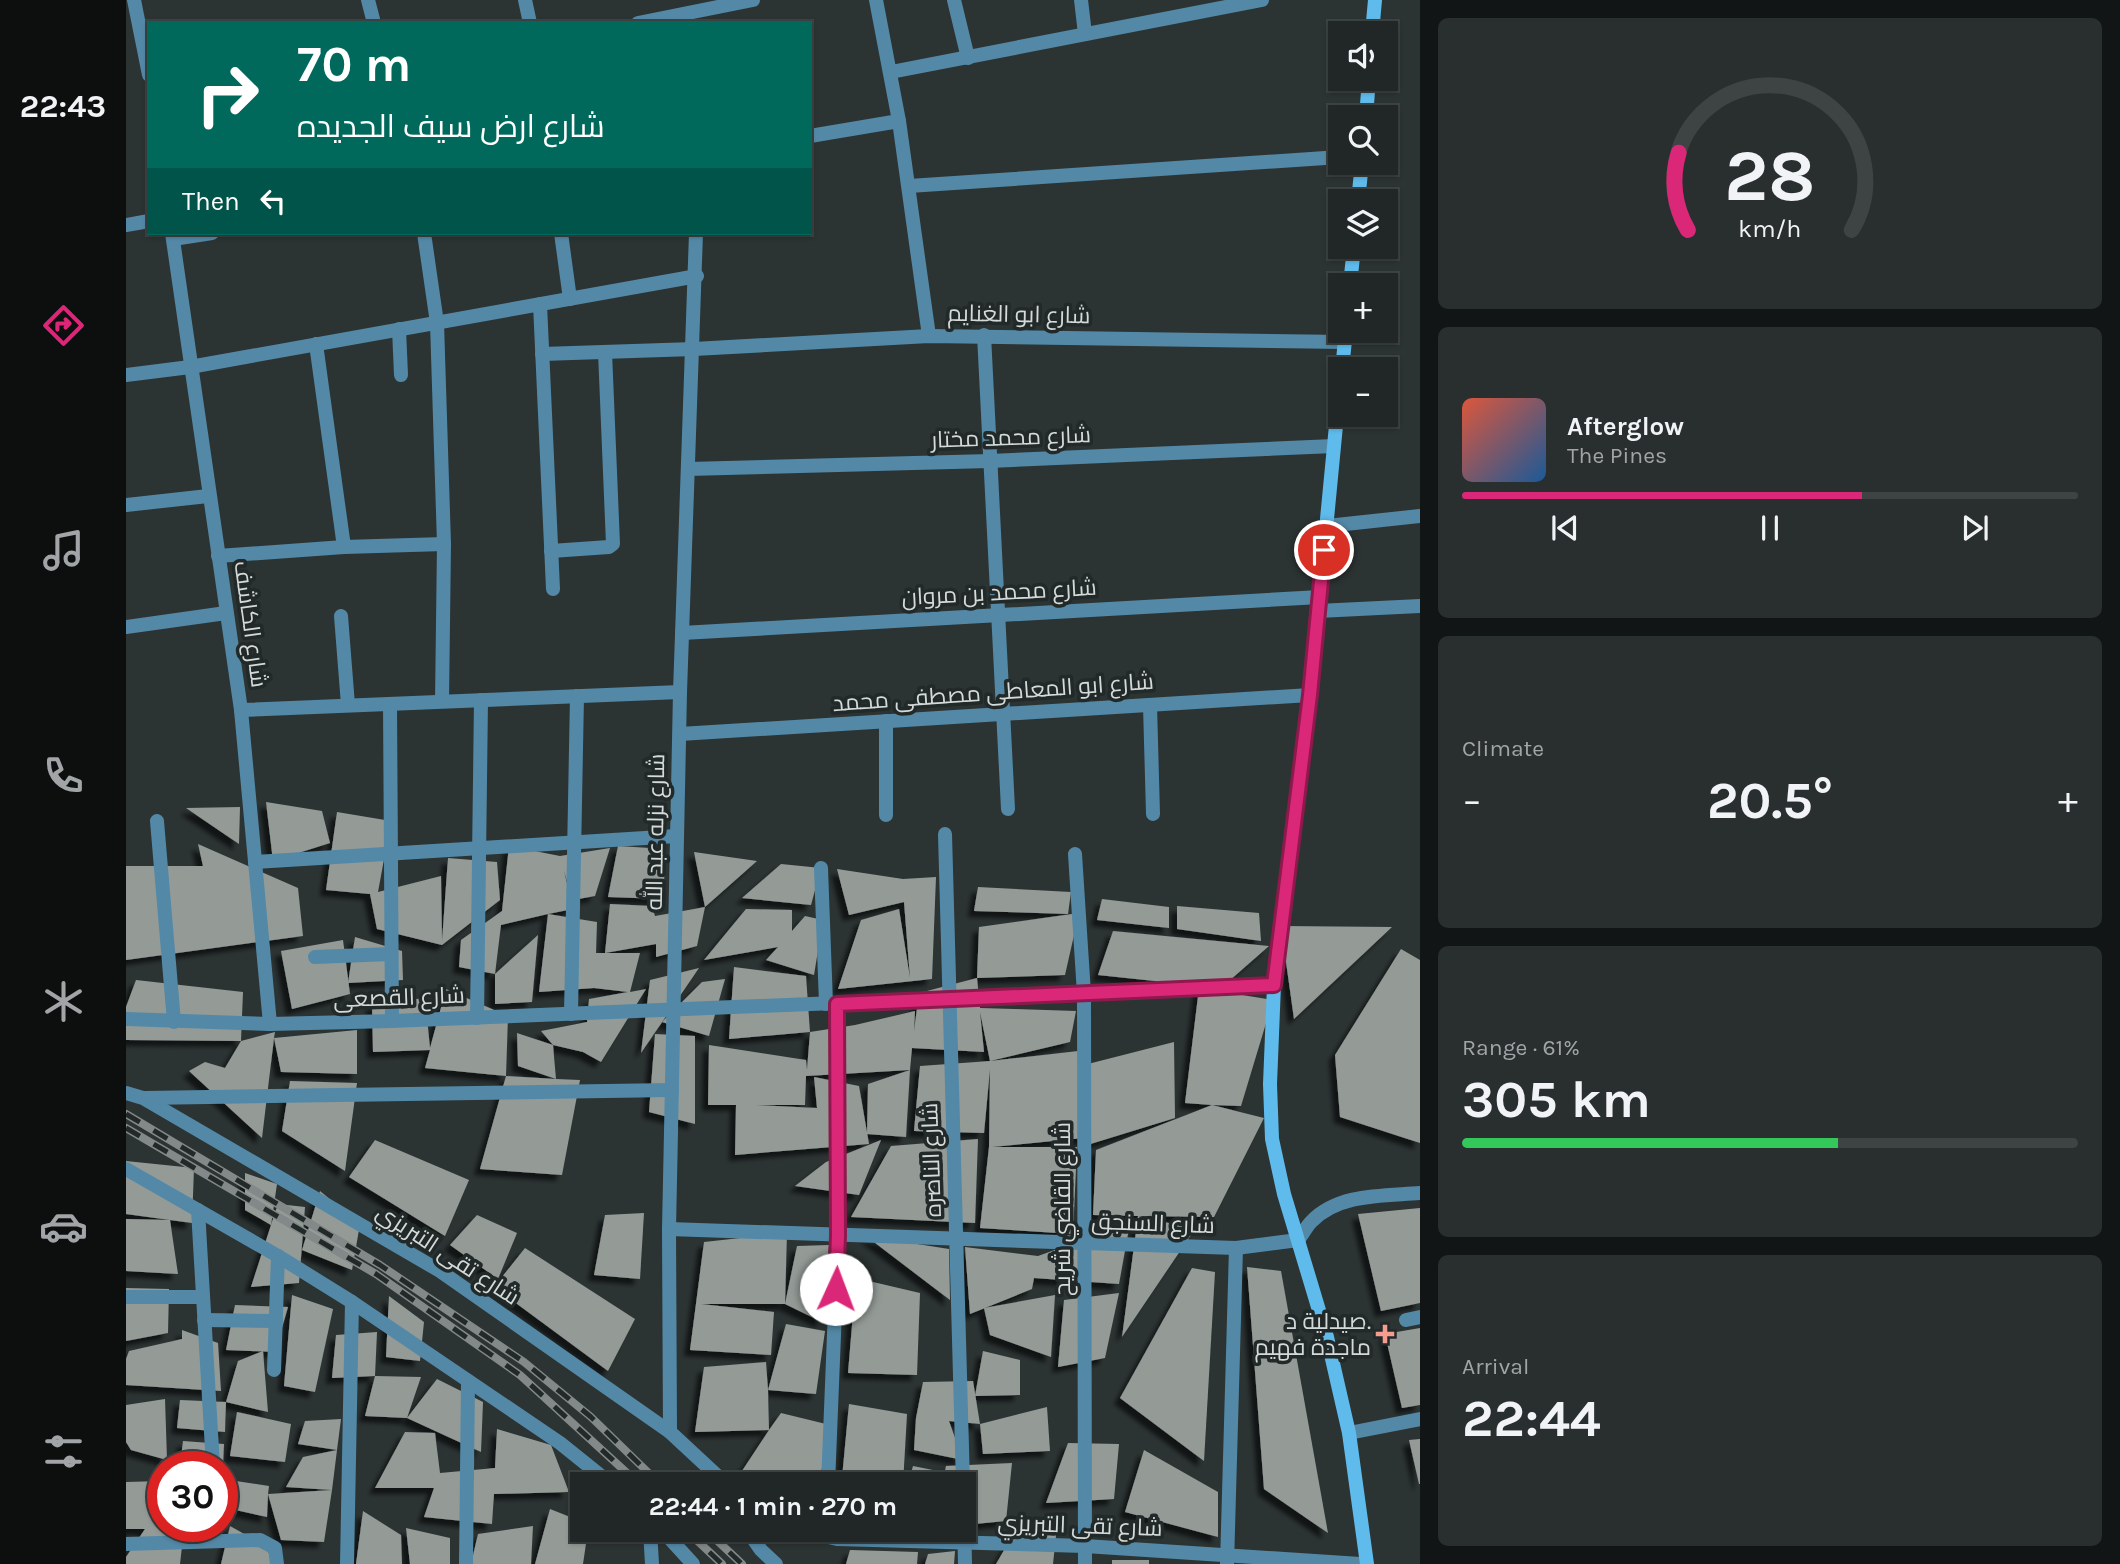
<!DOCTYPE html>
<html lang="en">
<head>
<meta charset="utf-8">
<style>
	body { margin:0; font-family:Karla,Cairo,sans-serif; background:#292e2e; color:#f1f3f6; height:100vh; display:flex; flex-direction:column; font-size:26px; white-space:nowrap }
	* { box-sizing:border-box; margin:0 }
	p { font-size:23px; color:#a2a5a7 }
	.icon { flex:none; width:38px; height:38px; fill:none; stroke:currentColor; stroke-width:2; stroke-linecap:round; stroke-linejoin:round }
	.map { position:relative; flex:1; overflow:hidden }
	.drawer { display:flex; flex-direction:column; gap:18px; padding:18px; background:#121515; width:700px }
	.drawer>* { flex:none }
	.top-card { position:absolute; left:21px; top:21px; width:665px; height:214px; border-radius:0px; box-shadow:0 2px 5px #0004,0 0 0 2px #3e4343; background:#00695c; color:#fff; overflow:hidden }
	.controls { position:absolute; left:1202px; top:21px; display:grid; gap:14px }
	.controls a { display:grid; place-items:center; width:70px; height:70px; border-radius:0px; background:#212626; box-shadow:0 2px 5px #0004,0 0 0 2px #3e4343; font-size:35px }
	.speed { position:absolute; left:21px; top:1451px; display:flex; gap:14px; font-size:35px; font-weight:700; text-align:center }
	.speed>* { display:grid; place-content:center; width:91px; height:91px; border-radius:50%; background:#212626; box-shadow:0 2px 5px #0004,0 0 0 2px #3e4343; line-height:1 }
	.speed .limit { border:10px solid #d22; background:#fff; color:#111 }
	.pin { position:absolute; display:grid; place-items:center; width:60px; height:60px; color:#fff; margin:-30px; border:4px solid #fff; border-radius:50%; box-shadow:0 2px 7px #0007 }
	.me { position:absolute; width:77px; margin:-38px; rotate:2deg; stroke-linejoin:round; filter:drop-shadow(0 0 5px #0008) }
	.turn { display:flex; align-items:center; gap:24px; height:147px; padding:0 35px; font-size:32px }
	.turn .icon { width:91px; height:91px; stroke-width:2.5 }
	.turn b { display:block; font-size:49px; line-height:60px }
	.then { display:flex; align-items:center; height:66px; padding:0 35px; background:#0003; gap:14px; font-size:26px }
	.big { font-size:52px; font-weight:700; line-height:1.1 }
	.drawer .tile { flex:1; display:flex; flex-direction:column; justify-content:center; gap:10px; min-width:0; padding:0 24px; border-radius:10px; background:#292e2e }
	.drawer .dial { align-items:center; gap:0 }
	.dial svg { height:182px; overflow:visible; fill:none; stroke:#3e4343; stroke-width:7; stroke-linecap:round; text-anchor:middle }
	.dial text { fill:#f1f3f6; stroke:none }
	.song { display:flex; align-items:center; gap:21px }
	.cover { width:84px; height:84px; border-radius:10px; background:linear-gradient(135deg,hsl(10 70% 55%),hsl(210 70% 35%)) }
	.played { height:7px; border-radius:4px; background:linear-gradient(90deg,#db2777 65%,#3e4343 65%) }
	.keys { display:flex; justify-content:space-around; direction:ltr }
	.heat { display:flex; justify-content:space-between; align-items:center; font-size:38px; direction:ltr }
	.charge { height:10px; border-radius:5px; background:linear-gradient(90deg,#34c759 61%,#3e4343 0) }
	.trip { position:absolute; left:444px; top:1472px; width:406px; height:70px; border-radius:0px; background:#212626; box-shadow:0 2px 5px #0004,0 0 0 2px #3e4343; font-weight:700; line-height:70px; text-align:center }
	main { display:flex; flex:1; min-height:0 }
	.tab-bar { display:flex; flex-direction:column; width:126px; justify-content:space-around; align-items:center; background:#0d0f0f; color:#a2a5a7 }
	.tab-bar .icon { width:49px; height:49px }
	.tab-bar .active { color:#db2777 }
	.tab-bar b { font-size:32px; color:#f1f3f6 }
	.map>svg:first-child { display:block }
	.building { fill:#949b97; filter:url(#shadow) }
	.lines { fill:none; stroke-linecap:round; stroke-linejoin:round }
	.street { stroke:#5389a7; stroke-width:14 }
	.secondary { stroke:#5fbbeb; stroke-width:14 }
	.rail-casing { stroke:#838888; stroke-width:8 }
	.rail { stroke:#222929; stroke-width:5; stroke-dasharray:16; stroke-linecap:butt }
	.route-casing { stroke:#8e194d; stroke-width:18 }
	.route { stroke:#db2777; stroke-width:12 }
	.poi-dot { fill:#f59c91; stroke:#222929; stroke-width:2.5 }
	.labels { text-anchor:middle; stroke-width:7; stroke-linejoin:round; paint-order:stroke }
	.street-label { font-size:23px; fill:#d4d9d9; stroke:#222929 }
	.poi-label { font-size:23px; fill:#d4d9d9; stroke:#222929; text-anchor:end }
</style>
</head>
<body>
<main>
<nav class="tab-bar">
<b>22:43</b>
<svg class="icon active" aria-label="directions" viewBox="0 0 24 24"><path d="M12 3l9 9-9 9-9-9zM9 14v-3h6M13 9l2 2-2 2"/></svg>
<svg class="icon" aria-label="music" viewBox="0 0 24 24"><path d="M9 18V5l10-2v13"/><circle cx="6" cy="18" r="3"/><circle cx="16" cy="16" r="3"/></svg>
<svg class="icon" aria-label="phone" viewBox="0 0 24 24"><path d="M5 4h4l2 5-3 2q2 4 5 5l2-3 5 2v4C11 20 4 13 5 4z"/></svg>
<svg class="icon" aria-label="climate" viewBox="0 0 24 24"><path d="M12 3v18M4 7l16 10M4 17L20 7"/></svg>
<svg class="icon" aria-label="car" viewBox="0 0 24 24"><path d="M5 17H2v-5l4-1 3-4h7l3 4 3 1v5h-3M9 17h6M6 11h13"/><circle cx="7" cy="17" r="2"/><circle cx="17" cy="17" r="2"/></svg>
<svg class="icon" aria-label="filters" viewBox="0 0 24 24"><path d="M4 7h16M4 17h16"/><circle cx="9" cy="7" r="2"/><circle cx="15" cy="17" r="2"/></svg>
</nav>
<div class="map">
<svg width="1294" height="1564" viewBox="0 0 1294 1564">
	<defs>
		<filter id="shadow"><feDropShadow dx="-6" dy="6" stdDeviation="2" flood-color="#0009"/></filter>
	</defs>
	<rect width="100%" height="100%" fill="#2c3333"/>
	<!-- building -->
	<g class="building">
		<polygon points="140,802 196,811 204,843 147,861"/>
		<polygon points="114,807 113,844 60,808"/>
		<polygon points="211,812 265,821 252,892 315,876 316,941 322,858 371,862 374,900 316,945 251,929 244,894 200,890"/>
		<polygon points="72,844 172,888 177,936 0,960 0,866 77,866"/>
		<polygon points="383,846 434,856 484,848 469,896 447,900 438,871 447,909 422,914 471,922 470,953 514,953 504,992 520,989 475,1062 457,1052 427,1045 415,1031 461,1022 463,999 502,992 468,988 413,992 422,914 375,925 369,974 333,967 335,940 376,911"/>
		<polygon points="492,846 540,849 537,899 482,897"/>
		<polygon points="568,852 631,861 579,907"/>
		<polygon points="655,864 695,868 685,905 616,898"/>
		<polygon points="711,869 777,879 810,877 806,979 712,989 735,920 773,909 784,978 778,902 723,915"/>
		<polygon points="852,887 945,892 942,914 848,911"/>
		<polygon points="976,899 1043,907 1043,928 971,920"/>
		<polygon points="484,904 526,906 529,916 579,907 571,946 530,957 530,944 479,953"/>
		<polygon points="1051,906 1133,913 1135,941 1051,929"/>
		<polygon points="620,909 666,910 666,931 679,916 697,920 688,975 640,960 652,947 578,960"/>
		<polygon points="953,913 939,975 851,978 853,927"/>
		<polygon points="1155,926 1266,927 1168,1019"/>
		<polygon points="987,931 1143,946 1095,988 972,975"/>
		<polygon points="412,935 406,1002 369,1004 369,974"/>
		<polygon points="229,937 276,951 277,980 222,983"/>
		<polygon points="217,940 224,994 166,1009 155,951"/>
		<polygon points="1275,949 1294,960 1294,1143 1214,1117 1209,1055"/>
		<polygon points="608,967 680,976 684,1032 603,1039"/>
		<polygon points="573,968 515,1053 524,980"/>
		<polygon points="851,978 854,1008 950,1011 944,1042 864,1061 952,1051 958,1065 1048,1042 1049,1118 958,1146 958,1138 866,1147 951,1147 947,1234 854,1228 863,1147 864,1069 858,1133 788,1131 794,1066 864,1061 854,1012 858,1052 786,1048 784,1070 680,1076 679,1105 630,1105 691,1108 688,1077 733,1086 743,1144 609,1155 610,1105 582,1105 583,1045 680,1060 681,1070 684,1032 729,1025 789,1011 788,1031 793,993"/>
		<polygon points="599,979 583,1036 536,1022 576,982"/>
		<polygon points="10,980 117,992 115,1041 149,1032 148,1038 231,1030 231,1074 155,1072 148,1038 136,1138 63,1071 79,1062 99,1068 115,1041 0,1040 0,1007"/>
		<polygon points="1073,988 1147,1000 1115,1106 1086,1105 1138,1118 1088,1217 1012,1216 1069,1229 996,1337 1012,1216 967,1215 970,1150 1086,1105 1059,1103"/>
		<polygon points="320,989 382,1016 380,1076 299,1068 304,1050 247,1052 246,1004 299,998 304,1048"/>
		<polygon points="391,1033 427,1045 430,1079 454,1080 436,1175 354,1169 380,1076 430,1079 392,1066"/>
		<polygon points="529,1034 569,1036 569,1124 523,1112"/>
		<polygon points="784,1070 780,1137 741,1134 742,1084"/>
		<polygon points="164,1081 231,1083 219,1171 156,1131"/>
		<polygon points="852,1139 849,1223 725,1217 765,1146"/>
		<polygon points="249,1140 343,1180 319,1236 223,1177"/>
		<polygon points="755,1140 733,1195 669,1186 700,1162"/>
		<polygon points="0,1161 68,1168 66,1223 44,1220 52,1274 0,1271 0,1219 44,1220 0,1214"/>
		<polygon points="119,1173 151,1184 145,1225 152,1204 179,1207 173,1283 125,1287 145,1225 119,1210"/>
		<polygon points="194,1191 234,1224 226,1270 176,1250"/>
		<polygon points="1294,1208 1294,1303 1255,1311 1232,1214"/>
		<polygon points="518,1213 514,1279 468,1275 479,1215"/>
		<polygon points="351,1215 391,1233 372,1279 324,1245"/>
		<polygon points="1004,1223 993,1284 908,1278 906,1289 844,1314 839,1247 912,1256"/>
		<polygon points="661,1233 659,1304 575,1304 648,1312 645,1355 564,1350 578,1242"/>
		<polygon points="740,1236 823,1249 824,1300"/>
		<polygon points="703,1245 696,1322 659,1304 671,1246"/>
		<polygon points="399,1248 509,1319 482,1371 368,1287"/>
		<polygon points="1121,1267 1155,1271 1202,1533 1138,1489"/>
		<polygon points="1066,1268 1089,1272 1078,1461 994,1398"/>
		<polygon points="730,1278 794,1293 791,1375 722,1373"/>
		<polygon points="0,1288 43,1289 42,1333 0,1341"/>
		<polygon points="993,1293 979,1358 932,1367 938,1300"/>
		<polygon points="166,1295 207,1309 189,1392 158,1386"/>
		<polygon points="929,1295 925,1357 864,1335 858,1308"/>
		<polygon points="263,1296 298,1322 294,1361 260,1357"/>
		<polygon points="109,1305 162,1307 149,1352 100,1350"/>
		<polygon points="660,1324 699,1331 690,1394 642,1390 643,1430 655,1413 704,1425 693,1484 632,1484 612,1477 643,1430 569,1432 578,1367 640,1362 642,1390"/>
		<polygon points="1294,1328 1294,1405 1276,1408 1259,1334"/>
		<polygon points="56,1330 92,1343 95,1391 0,1385 0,1359 3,1351 56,1339"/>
		<polygon points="251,1332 249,1376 295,1377 281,1418 311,1379 357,1402 355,1452 281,1418 239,1416 249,1376 206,1378 210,1335"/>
		<polygon points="137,1351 142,1412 100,1402 112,1361"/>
		<polygon points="857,1351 894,1360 894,1395 849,1396"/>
		<polygon points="847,1381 854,1424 823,1421 837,1460 788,1450 790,1418 797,1382"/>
		<polygon points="39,1399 41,1460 5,1450 0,1442 0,1405"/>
		<polygon points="54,1400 100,1402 99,1432 51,1428"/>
		<polygon points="723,1404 781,1414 777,1484 749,1484 716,1478"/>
		<polygon points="921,1407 924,1451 857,1454 854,1424"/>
		<polygon points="111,1412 165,1424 159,1462 104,1456"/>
		<polygon points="215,1419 211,1450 172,1444 179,1421"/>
		<polygon points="371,1429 425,1445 443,1492 368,1494 366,1524 298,1517 308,1488 249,1488 279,1432 309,1433 314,1473 369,1468"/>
		<polygon points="1294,1439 1294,1484 1293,1484 1283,1440"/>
		<polygon points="57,1441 98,1444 97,1466 54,1466"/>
		<polygon points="942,1443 993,1444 988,1499 920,1503"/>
		<polygon points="211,1450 206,1490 198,1542 155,1540 142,1494 141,1517 105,1509 110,1481 143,1486 142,1494 206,1490 160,1487 177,1457"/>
		<polygon points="1018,1450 1092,1492 1092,1537 999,1512"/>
		<polygon points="886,1463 880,1521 838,1525 838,1484 816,1484 820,1466"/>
		<polygon points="787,1466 807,1470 808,1484 782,1484"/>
		<polygon points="36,1481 37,1526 42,1526 43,1529 58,1529 54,1564 0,1564 0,1557 19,1529 0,1529 0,1482"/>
		<polygon points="424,1509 457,1522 457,1530 462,1530 457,1564 409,1564"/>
		<polygon points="237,1511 275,1535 276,1564 230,1564"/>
		<polygon points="895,1521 931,1526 927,1564 870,1564"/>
		<polygon points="104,1526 129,1540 155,1564 95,1564"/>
		<polygon points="407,1526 405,1564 345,1564 352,1534"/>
		<polygon points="280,1528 324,1538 324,1564 284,1564"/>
		<polygon points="724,1550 792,1552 791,1564 720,1564"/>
		<polygon points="829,1551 828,1564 799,1564 802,1554"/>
		<rect x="986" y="1560" width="37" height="4"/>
	</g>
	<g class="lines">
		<!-- street -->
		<g class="street">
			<polyline points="8,0 23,75"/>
			<polyline points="242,0 248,23"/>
			<polyline points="399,0 404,23"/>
			<polyline points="750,0 773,121 803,336"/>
			<polyline points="828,0 842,58"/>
			<polyline points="955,0 959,34"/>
			<polyline points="512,23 627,0"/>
			<polyline points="765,72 1136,0"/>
			<polyline points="684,136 773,121"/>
			<polyline points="783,186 1214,157"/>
			<polyline points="0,225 23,221"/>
			<polyline points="46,233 115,710 144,1024"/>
			<polyline points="298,233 311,323 318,544 316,701"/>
			<polyline points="435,233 444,299"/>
			<polyline points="47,239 86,233"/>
			<polyline points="414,304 427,589"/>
			<polyline points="273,329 275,375"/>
			<polyline points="858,335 882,809"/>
			<polyline points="190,344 218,547"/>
			<polyline points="416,354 568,349 803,336 1219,342"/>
			<polyline points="0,375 64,367 571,276"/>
			<polyline points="562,469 864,461 1208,446"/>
			<polyline points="0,505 82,496"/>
			<polyline points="1201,526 1294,516"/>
			<polyline points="425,551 483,547 487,544 479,352"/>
			<polyline points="92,556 218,547 318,544"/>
			<polyline points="1192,611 1294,606"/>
			<polyline points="215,616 222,705"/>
			<polyline points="0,627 100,613"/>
			<polyline points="556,633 1194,597"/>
			<polyline points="264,704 266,1021"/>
			<polyline points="1024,705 1027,814"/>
			<polyline points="115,710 554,692"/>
			<polyline points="760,721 760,815"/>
			<polyline points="554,734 1184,695"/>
			<polyline points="31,821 48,1022"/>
			<polyline points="819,834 837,1484"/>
			<polyline points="949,854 958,994 959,1564"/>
			<polyline points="129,862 551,836"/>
			<polyline points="695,868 700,1004"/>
			<polyline points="189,957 265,954"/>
			<polyline points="445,1014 451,696"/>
			<polyline points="351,1018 355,700"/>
			<polyline points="0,1019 144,1024 266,1021 1148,985"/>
			<polyline points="0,1093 17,1098 314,1271 544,1432 600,1484"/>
			<polyline points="18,1098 546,1090"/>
			<polyline points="0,1169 152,1256 226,1302 434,1443 485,1484"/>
			<polyline points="72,1210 87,1466"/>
			<path d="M543,1229L1110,1248L1172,1240C1177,1234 1180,1227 1185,1222C1212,1193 1259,1196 1294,1193"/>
			<polyline points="0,1297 77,1297"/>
			<polyline points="78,1320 150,1321"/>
			<polyline points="1280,1320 1294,1317"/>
			<polyline points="148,1370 152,1256"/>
			<polyline points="544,1432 543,1229 554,692 570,233"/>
			<polyline points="1223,1433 1294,1419"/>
			<polyline points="702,1484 712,1235 711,1004"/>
			<polyline points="838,1516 839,1564"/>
			<polyline points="524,1530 526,1564"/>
			<polyline points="536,1530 567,1564"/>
			<polyline points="621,1530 635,1550 650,1564"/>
			<polyline points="673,1530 711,1539 959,1546 1234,1564"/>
			<polyline points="0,1544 134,1540 149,1548 151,1564"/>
			<polyline points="221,1564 226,1302"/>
			<polyline points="340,1564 342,1381"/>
			<polyline points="1101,1564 1110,1248"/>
		</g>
		<!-- secondary -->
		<g class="secondary">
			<polyline points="1246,33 1249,0"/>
			<polyline points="1240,117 1243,79"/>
			<polyline points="1232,201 1236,163"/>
			<polyline points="1224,285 1228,247"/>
			<polyline points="1216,369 1220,331"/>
			<polyline points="1214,384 1184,695 1148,985 1144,1084 1146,1139 1158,1194 1201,1337 1223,1433 1241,1564"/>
		</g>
		<defs>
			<g id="rail">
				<polyline points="0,1114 254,1265 398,1362 465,1417 534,1484"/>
				<polyline points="0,1128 250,1274 394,1375 513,1484"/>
				<polyline points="560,1530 596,1564"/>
				<polyline points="580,1530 616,1564"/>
			</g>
		</defs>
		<!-- rail casing -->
		<use href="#rail" class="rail-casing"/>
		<!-- rail -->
		<use href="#rail" class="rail"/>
	</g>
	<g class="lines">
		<defs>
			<polyline id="route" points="710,1289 712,1235 711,1004 1148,985 1184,695 1198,550"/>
		</defs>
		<!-- route casing -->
		<use href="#route" class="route-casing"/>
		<!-- route -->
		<use href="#route" class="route"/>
	</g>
	<!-- markers -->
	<path class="poi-dot" d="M1255.5 1323.5h7v7h7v7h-7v7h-7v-7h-7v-7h7z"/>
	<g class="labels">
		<!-- street labels -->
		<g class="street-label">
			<text transform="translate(893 314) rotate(1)" y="8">شارع ابو الغنايم</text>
			<text transform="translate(885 437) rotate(-2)" y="8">شارع محمد مختار</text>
			<text transform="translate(873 592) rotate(-3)" y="8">شارع محمد بن مروان</text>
			<text transform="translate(125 624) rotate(82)" y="8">شارع الكاشف</text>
			<text transform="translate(867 692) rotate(-4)" y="8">شارع ابو المعاطى مصطفى محمد</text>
			<text transform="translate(529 832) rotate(-89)" y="8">شارع نزله عبد الله</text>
			<text transform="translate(273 997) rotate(-2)" y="8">شارع القصعى</text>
			<text transform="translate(805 1160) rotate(-92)" y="8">شارع الناصره</text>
			<text transform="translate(936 1209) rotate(-90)" y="8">شارع القاضي شريح</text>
			<text transform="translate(1027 1223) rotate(2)" y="8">شارع السنجق</text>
			<text transform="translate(322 1254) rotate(33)" y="8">شارع تقى التبريزي</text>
			<text transform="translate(954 1525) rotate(2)" y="8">شارع تقى التبريزي</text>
		</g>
		<!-- poi labels -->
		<g class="poi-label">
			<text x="1245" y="1329">صيدلية د.<tspan x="1245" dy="26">ماجدة فهيم</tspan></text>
		</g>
	</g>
</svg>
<div class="controls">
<a><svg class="icon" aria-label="sound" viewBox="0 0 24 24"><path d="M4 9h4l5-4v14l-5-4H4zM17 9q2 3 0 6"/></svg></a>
<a><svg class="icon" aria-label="search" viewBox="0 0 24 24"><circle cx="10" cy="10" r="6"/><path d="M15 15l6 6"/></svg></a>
<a><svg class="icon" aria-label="layers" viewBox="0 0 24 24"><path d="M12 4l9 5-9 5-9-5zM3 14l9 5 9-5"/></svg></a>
<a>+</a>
<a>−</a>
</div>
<div class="speed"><div class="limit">30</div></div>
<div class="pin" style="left:1198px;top:550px;background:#d93025"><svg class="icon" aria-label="arrive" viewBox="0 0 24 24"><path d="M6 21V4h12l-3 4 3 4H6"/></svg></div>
<svg class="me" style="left:710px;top:1289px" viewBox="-20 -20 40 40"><circle r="19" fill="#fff"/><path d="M0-13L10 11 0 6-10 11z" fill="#db2777"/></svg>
<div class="trip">22:44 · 1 min · 270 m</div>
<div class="top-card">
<div class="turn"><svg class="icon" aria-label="right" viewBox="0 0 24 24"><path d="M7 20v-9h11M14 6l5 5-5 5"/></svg><div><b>70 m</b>شارع ارض سيف الجديده</div></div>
<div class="then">Then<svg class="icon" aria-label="left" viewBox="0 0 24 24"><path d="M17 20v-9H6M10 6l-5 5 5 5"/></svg></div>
</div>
</div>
<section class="drawer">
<div class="tile dial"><svg viewBox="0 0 100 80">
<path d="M14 69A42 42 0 1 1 86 69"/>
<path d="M14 69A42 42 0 0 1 10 35" stroke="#db2777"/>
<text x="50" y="56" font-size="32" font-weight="700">28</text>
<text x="50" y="72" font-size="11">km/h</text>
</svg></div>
<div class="tile">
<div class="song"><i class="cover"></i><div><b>Afterglow</b><p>The Pines</p></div></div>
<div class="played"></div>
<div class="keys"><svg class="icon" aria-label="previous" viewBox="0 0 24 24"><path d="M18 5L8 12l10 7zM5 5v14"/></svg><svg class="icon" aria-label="pause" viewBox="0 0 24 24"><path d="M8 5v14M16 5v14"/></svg><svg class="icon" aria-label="next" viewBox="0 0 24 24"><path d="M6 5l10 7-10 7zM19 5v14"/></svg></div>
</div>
<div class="tile"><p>Climate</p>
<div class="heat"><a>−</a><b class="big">20.5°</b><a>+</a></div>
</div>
<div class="tile"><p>Range · 61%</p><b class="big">305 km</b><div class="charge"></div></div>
<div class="tile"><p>Arrival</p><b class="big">22:44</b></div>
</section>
</main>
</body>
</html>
